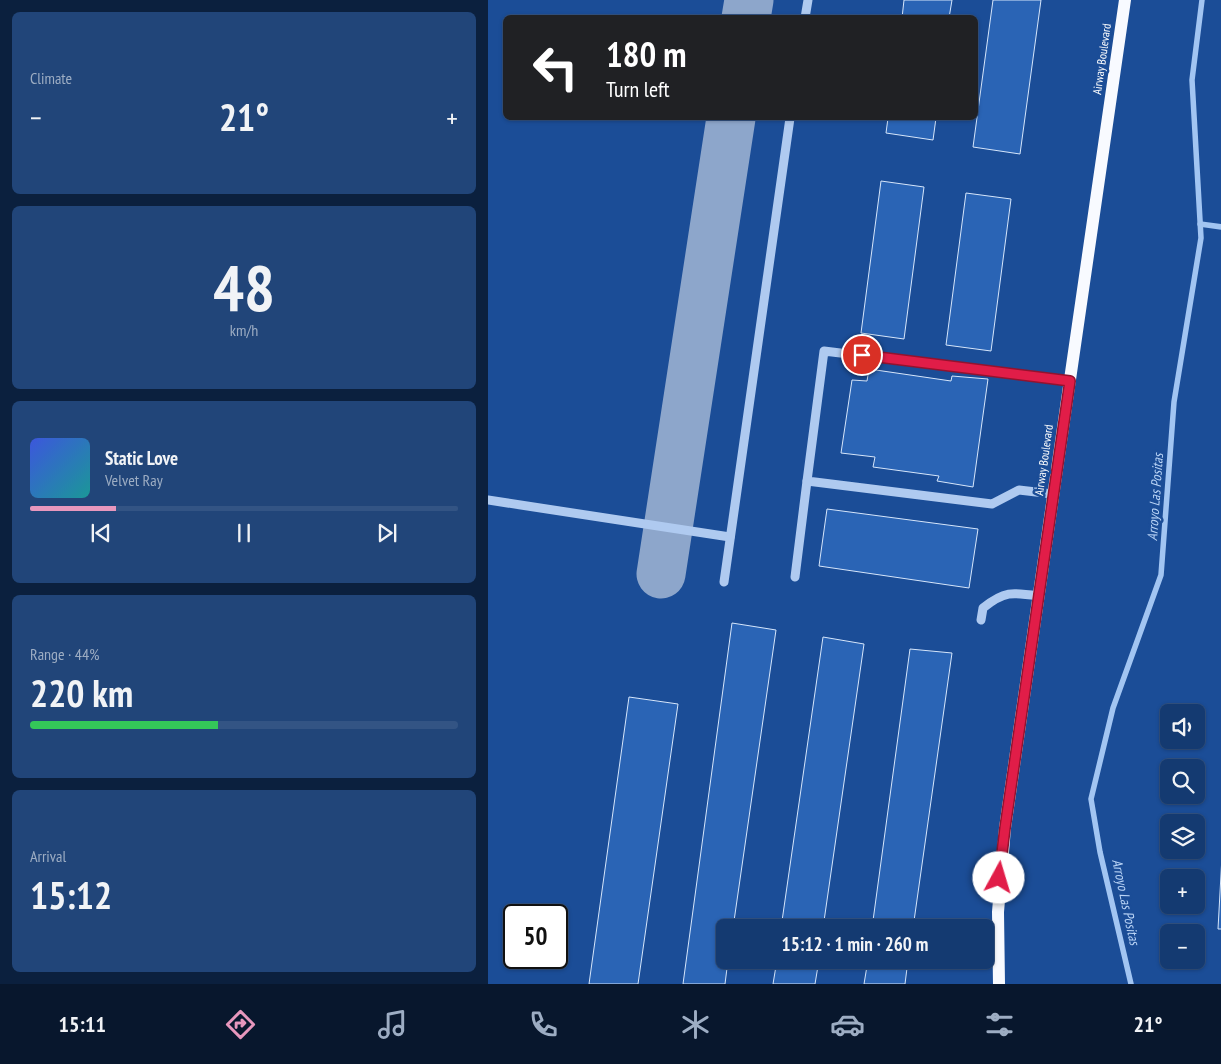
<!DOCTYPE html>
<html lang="en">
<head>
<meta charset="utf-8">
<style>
	body { margin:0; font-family:"PT Sans Narrow",sans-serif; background:#214579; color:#f1f3f6; height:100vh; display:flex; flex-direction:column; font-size:19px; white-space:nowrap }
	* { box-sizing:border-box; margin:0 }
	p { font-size:16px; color:#9dadc3 }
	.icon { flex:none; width:28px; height:28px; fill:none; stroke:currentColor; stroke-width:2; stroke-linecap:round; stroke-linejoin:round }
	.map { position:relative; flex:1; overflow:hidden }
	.sheet { display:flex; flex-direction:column; gap:12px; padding:12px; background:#0b203e; width:488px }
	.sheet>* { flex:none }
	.guide { position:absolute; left:15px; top:15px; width:475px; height:105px; border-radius:8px; box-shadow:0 1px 4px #0004,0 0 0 1px #335484; background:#202124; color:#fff; overflow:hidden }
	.buttons { position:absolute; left:672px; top:704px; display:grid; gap:10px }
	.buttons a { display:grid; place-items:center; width:45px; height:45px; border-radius:8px; background:#143a71; box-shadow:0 1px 4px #0004,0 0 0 1px #335484; font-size:25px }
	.speed { position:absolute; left:15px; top:904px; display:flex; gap:10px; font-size:25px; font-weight:700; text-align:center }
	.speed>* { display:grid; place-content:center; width:65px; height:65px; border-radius:50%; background:#143a71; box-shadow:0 1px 4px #0004,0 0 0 1px #335484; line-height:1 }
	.speed .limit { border:2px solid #111; border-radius:8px; background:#fff; color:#111 }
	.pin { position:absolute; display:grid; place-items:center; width:42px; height:42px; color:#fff; margin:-21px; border:2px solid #fff; border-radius:50%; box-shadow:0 1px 5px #0007 }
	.me { position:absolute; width:55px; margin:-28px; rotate:6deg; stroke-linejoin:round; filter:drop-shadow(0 0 4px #0008) }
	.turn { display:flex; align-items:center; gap:18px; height:105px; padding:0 20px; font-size:22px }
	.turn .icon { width:65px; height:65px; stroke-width:2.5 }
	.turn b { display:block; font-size:35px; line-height:42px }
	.big { font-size:38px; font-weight:600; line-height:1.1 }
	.sheet .widget { flex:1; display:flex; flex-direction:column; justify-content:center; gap:8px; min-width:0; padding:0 18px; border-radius:8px; background:#214579 }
	.sheet .dial { align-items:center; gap:0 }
	.dial b { font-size:65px; line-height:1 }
	.song { display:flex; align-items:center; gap:15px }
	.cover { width:60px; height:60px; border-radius:8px; background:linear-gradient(135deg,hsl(230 70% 55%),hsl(180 70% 35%)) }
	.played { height:5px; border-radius:2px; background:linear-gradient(90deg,#e797bd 20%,#335484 20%) }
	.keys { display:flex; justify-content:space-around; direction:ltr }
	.heat { display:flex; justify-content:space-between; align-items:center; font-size:28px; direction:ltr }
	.charge { height:8px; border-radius:4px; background:linear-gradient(90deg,#34c759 44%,#335484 0) }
	.trip { position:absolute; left:228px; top:919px; width:278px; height:50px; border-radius:8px; background:#143a71; box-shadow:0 1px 4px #0004,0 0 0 1px #335484; font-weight:600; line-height:50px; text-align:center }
	.tabs { display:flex; height:80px; justify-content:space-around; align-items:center; background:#08172d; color:#9dadc3 }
	.tabs .icon { width:35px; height:35px }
	.tabs .selected { color:#e797bd }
	.tabs b { font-size:22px; color:#f1f3f6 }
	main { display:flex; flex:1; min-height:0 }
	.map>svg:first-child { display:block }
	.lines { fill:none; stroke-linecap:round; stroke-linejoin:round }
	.stream { stroke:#a2c5f2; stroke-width:5.5 }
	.taxiway { stroke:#8da6cb; stroke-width:49 }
	.building { fill:#2a64b5; stroke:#d6e6fb }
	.minor { stroke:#afcaf0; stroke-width:9 }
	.major { stroke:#f8faff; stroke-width:12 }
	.route-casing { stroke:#92132f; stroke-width:12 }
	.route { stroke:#e11d48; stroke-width:9 }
	.labels { text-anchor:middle; stroke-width:5; stroke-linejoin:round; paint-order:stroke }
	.street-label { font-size:12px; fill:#fff; stroke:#1b4d97 }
	.water-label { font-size:14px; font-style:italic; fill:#bbd5f7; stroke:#1b4d97 }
</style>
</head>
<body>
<main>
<section class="sheet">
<div class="widget"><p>Climate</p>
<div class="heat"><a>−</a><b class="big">21°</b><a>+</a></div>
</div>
<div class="widget dial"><b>48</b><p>km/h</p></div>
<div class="widget">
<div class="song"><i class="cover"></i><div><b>Static Love</b><p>Velvet Ray</p></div></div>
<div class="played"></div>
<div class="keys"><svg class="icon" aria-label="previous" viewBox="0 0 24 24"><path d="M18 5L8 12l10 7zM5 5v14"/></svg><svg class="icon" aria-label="pause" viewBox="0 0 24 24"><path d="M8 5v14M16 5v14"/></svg><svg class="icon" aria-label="next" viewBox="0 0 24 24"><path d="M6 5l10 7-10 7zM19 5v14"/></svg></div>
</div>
<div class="widget"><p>Range · 44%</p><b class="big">220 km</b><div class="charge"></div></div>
<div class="widget"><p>Arrival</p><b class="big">15:12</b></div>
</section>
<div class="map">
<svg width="734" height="984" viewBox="0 0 734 984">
	<rect width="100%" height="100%" fill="#1b4d97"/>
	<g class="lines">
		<!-- stream -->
		<g class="stream">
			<polyline points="712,224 734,227"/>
			<polyline points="643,984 612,852 603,799 625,708 673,575 686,402 713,238 704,80 714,0"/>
		</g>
		<!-- taxiway -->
		<g class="taxiway">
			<polyline points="258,18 261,0"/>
			<polyline points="173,574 243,118"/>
		</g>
	</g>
	<!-- building -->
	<g class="building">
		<polygon points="416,0 464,0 461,18 414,18"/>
		<polygon points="505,0 553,0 532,154 485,147"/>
		<polygon points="400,118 448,118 445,140 398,133"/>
		<polygon points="393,181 436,187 416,339 373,333"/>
		<polygon points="478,193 523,199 503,351 458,345"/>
		<polygon points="381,369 463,381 464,376 500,379 485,487 449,481 451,476 385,467 387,457 353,453 364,380 379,381"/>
		<polygon points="339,509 490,529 481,588 331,566"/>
		<polygon points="244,623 288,630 245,928 236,928 236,960 240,960 237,984 195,984"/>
		<polygon points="335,637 376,644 335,928 293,928"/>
		<polygon points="422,649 464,653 425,928 384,928"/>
		<polygon points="141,697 190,704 150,984 101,984"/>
		<polygon points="734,856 734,929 730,929"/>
		<polygon points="289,960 331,960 327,984 285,984"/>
		<polygon points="380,960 420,960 417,984 376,984"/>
	</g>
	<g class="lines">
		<!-- minor -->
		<g class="minor">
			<polyline points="317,18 320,0"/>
			<polyline points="565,494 531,490 504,504 319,481 336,351 582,381"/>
			<polyline points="0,500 242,537"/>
			<polyline points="307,577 319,481"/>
			<polyline points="236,582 302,118"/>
			<path d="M493,620L495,608C516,591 524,592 550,596"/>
		</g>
		<!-- major -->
		<polyline class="major" points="511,984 510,912 517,828 637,0"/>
	</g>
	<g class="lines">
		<defs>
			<polyline id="route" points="374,355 582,381 517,828 511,878"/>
		</defs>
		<!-- route casing -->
		<use href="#route" class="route-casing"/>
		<!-- route -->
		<use href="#route" class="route"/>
	</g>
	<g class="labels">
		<!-- street labels -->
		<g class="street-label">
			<text transform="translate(614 59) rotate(-82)" y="4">Airway Boulevard</text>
			<text transform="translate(556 460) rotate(-82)" y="4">Airway Boulevard</text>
		</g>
		<!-- water labels -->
		<g class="water-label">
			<text transform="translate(667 497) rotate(-86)" y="5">Arroyo Las Positas</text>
			<text transform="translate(638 902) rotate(78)" y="5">Arroyo Las Positas</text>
		</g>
	</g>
</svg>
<div class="buttons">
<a><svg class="icon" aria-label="sound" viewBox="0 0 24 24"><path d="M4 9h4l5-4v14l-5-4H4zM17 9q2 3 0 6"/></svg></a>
<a><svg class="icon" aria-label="search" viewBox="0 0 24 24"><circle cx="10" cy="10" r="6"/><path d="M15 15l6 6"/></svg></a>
<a><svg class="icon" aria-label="layers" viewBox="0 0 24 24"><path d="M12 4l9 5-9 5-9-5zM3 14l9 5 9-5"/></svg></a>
<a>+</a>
<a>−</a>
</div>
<div class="speed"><div class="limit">50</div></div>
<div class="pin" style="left:374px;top:355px;background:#d93025"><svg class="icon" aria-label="arrive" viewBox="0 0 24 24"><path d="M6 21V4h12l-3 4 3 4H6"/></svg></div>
<svg class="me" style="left:511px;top:878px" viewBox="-20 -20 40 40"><circle r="19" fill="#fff"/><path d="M0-13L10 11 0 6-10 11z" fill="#e11d48"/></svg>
<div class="trip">15:12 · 1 min · 260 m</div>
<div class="guide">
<div class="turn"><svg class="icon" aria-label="left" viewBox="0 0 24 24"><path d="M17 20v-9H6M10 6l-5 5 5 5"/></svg><div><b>180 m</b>Turn left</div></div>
</div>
</div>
</main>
<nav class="tabs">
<b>15:11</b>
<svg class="icon selected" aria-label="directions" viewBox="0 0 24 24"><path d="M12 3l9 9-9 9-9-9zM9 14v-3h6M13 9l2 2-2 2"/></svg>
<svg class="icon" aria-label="music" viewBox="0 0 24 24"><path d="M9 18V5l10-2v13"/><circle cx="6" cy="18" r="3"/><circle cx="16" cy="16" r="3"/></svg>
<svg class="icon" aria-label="phone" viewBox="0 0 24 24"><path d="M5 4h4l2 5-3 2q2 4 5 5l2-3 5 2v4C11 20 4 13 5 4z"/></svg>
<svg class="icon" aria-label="climate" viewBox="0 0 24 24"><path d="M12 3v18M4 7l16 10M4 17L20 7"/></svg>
<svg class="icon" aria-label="car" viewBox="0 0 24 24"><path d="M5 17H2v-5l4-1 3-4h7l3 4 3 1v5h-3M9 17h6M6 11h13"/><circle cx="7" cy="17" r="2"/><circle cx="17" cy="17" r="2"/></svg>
<svg class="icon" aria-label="filters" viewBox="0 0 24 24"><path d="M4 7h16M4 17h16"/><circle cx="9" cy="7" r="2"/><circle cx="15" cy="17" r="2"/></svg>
<b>21°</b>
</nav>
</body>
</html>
